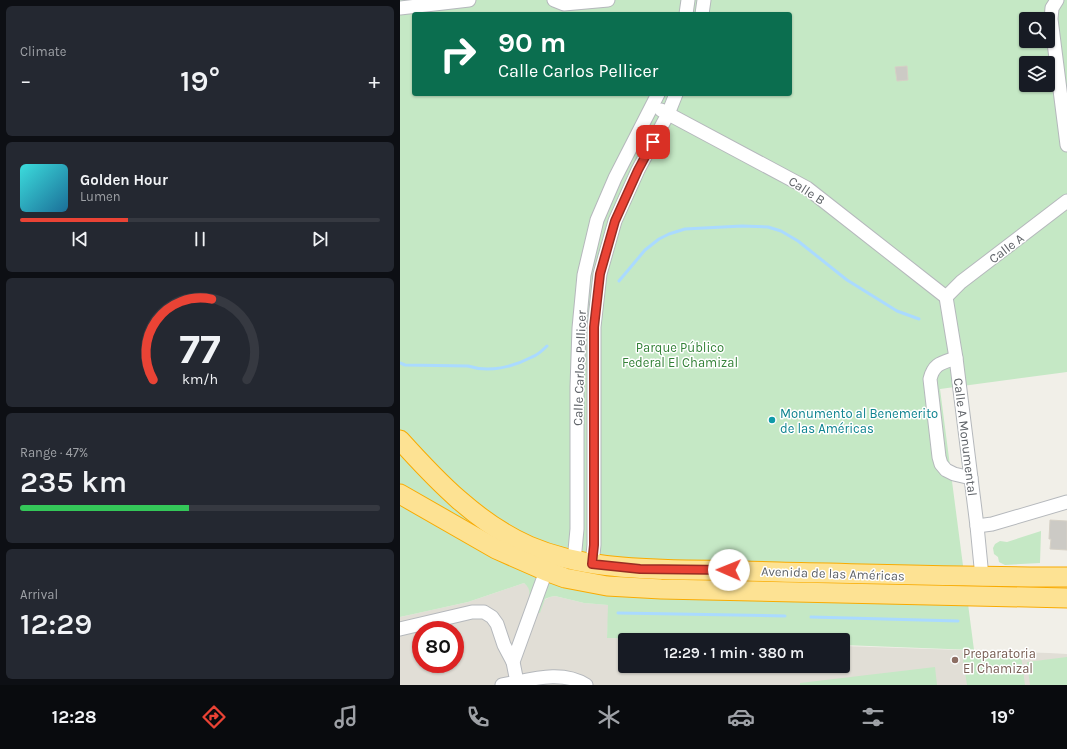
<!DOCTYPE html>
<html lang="en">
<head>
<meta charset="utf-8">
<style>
	body { margin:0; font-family:Karla,sans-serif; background:#242831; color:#f1f3f6; height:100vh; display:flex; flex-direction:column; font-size:15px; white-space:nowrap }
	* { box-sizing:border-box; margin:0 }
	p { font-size:13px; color:#9ea1a6 }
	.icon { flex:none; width:22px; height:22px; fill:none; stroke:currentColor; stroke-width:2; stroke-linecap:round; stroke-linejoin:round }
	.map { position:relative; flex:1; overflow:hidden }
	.sheet { display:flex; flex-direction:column; gap:6px; padding:6px; background:#0d0f14; width:400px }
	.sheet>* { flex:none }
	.hud { position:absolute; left:12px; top:12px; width:380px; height:84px; border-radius:4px; box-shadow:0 1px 3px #0004; background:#0b6e4f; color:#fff; overflow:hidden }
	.buttons { position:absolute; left:619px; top:12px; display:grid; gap:8px }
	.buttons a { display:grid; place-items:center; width:36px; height:36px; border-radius:4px; background:#171b24; box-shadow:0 1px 3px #0004; font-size:20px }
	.speed { position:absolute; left:12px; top:621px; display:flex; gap:8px; font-size:20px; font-weight:700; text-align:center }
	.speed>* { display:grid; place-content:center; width:52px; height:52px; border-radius:50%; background:#171b24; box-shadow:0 1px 3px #0004; line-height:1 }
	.speed .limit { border:6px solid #d22; background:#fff; color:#111 }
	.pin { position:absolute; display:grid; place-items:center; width:34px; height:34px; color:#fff; margin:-17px; border-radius:8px; box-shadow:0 2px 6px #0006 }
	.me { position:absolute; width:44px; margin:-22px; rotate:271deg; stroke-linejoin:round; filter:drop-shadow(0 0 3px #0008) }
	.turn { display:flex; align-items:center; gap:14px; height:84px; padding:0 20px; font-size:18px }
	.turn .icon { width:52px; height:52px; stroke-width:2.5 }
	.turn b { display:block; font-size:28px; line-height:34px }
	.big { font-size:30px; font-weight:600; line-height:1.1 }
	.sheet .card { flex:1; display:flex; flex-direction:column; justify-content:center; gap:6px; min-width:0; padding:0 14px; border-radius:6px; background:#242831 }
	.sheet .dial { align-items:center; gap:0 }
	.dial svg { height:104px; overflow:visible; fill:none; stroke:#363941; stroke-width:7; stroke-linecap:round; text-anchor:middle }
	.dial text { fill:#f1f3f6; stroke:none }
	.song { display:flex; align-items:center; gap:12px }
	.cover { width:48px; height:48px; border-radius:6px; background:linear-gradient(135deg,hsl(180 70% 55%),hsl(200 70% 35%)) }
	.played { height:4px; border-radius:2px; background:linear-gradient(90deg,#ea4335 30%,#363941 30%) }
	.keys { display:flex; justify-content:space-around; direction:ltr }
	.heat { display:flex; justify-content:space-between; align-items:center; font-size:22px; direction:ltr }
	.charge { height:6px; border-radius:3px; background:linear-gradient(90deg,#34c759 47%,#363941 0) }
	.trip { position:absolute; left:218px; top:633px; width:232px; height:40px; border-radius:4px; background:#171b24; box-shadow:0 1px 3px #0004; font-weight:600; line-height:40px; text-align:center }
	.tabs { display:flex; height:64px; justify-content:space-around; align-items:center; background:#090b0e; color:#9ea1a6 }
	.tabs .icon { width:28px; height:28px }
	.tabs .selected { color:#ea4335 }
	.tabs b { font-size:18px; color:#f1f3f6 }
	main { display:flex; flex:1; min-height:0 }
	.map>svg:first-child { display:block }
	.education { fill:#e1ded6; fill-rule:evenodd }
	.green { fill:#c5e8c5; fill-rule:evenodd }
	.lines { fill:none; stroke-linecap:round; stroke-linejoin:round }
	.stream { stroke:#aadaff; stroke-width:3 }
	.building { fill:#cccac5; stroke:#d6d1c6 }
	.minor-casing { stroke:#b5b8bc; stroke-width:15 }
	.highway-casing { stroke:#f9ab00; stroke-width:21 }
	.minor { stroke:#fff; stroke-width:13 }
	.highway { stroke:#fde293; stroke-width:19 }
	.route-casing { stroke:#982c22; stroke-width:10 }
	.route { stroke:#ea4335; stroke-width:7 }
	.culture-dot { fill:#0f9aa8; stroke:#fff; stroke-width:1.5 }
	.education-dot { fill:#8d6e63; stroke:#fff; stroke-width:1.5 }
	.labels { text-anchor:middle; stroke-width:3; stroke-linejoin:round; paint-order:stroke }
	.street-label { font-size:13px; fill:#5f6368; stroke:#fff }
	.park-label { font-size:13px; fill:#348238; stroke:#fff }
	.culture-label { font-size:13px; fill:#0d838f; stroke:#fff; text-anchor:start }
	.education-label { font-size:13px; fill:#785e54; stroke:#fff; text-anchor:start }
</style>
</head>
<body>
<main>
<section class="sheet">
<div class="card"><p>Climate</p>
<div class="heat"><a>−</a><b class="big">19°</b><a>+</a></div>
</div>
<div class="card">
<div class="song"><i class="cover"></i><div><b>Golden Hour</b><p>Lumen</p></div></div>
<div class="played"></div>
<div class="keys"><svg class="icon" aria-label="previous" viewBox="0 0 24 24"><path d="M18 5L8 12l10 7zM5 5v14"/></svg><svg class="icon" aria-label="pause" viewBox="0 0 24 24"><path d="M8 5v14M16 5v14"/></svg><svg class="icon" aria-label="next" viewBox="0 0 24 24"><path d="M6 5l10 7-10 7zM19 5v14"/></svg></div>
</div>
<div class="card dial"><svg viewBox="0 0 100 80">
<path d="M14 69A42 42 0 1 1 86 69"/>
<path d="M14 69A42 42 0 0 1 59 7" stroke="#ea4335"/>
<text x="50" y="56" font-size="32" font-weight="700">77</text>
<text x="50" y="72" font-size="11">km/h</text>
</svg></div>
<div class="card"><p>Range · 47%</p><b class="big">235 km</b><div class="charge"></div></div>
<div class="card"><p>Arrival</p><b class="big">12:29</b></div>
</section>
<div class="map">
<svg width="667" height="685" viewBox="0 0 667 685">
	<rect width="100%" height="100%" fill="#f1efe8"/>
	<!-- education -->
	<path class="education" d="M124,583L129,587L131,592L125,610L150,597L155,596L184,603L209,605L207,638L279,640H225V666H443V646L649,653L667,654V685H0V617L68,602ZM21,630H55V664H21Z"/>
	<!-- green -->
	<g class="green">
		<path d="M0,0H667V372L540,389L574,650L443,645V640H279L207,638L208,605L184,603L155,596L150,597L145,599L140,613L125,610C128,600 134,591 124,583L68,602L0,617ZM14,14H390V94H14ZM626,19H648V41H626ZM626,63H648V85H626Z"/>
		<polygon points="641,531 640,563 605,565 599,562 598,557 594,554 593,548 595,544 600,541 607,542"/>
		<polygon points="562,653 621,655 625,685 567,685"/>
		<polygon points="667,657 667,685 630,685 627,662"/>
		<polygon points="535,667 537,685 400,685 400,683"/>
	</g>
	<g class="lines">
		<!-- stream -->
		<g class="stream">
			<polyline points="219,281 245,250 259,239 269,234 285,229 342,226 368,227 381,231 398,241 447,280 497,311 519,319"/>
			<path d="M0,363L5,365L68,366C89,373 113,367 132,357C138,355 143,350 147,346"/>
			<polyline points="218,613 385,616"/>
			<polyline points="411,617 558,621"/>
		</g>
	</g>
	<!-- building -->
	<g class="building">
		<polygon points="507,66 508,80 497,81 495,67"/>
		<polygon points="650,520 667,521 667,550 650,549 651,539 649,539"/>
	</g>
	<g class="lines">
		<defs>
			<g id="minor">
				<polyline points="154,0 164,4 208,0"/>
				<polyline points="657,0 652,8 651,19 667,145"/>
				<polyline points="0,8 69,0"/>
				<polyline points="286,14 288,0"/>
				<polyline points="302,14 304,0"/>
				<polyline points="261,110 407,188 546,297"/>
				<polyline points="546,297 556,358 577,526 582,577"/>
				<polyline points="546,297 561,282 667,201"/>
				<path d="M556,358C542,363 534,363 530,379L539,457L541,464L546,470L554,474L571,478"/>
				<polyline points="577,526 592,524 667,502"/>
				<polyline points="174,561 177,529 177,387 179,328 184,275 197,220 215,178 258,94"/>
				<polyline points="192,564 194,545 194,327 200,274 215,221 238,170 268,114 276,94"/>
				<polyline points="0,629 72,612 84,612 92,617 97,624 104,645 113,662"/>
				<polyline points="117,682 113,662 146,571"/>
				<path d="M102,685C130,680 161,669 186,685"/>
			</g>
			<g id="highway">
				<path d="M0,440C37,481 77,523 129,546C178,567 233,569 286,570C317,570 348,571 379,572C475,574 571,577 667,577"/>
				<polyline points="0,494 96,549 146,571 165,578 207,586 261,589 667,598"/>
			</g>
		</defs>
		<!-- minor casing -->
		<use href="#minor" class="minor-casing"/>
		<!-- highway casing -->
		<use href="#highway" class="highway-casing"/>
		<!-- minor -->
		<use href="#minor" class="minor"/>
		<!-- highway -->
		<use href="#highway" class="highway"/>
	</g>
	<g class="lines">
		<defs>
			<polyline id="route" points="253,142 238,170 215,221 200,274 194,327 194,545 192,564 240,569 329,570"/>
		</defs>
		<!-- route casing -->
		<use href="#route" class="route-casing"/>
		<!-- route -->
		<use href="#route" class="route"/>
	</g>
	<!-- markers -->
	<circle class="culture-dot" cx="372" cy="420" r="4"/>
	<circle class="education-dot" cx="555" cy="660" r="4"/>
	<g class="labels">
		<!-- street labels -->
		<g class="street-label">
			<text transform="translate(407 190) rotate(33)" y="5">Calle B</text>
			<text transform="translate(606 248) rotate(-37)" y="5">Calle A</text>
			<text transform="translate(179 368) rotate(-88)" y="5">Calle Carlos Pellicer</text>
			<text transform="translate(566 437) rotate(83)" y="5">Calle A Monumental</text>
			<text transform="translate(433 573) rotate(2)" y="5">Avenida de las Américas</text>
		</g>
		<!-- park labels -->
		<g class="park-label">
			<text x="280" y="352">Parque Público<tspan x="280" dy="15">Federal El Chamizal</tspan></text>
		</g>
		<!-- culture labels -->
		<g class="culture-label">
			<text x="380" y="418">Monumento al Benemerito<tspan x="380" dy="15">de las Américas</tspan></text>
		</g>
		<!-- education labels -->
		<g class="education-label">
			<text x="563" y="658">Preparatoria<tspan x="563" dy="15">El Chamizal</tspan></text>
		</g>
	</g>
</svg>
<div class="buttons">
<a><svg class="icon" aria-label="search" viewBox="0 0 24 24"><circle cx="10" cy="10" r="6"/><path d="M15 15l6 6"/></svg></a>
<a><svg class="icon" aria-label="layers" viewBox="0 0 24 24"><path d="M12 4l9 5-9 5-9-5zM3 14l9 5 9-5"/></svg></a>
</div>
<div class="speed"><div class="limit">80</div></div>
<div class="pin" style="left:253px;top:142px;background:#d93025"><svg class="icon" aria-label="arrive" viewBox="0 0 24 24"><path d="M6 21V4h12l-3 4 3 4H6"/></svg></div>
<svg class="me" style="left:329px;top:570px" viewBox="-20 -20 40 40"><circle r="19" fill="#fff"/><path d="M0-13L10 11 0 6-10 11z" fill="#ea4335"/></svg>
<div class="trip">12:29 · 1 min · 380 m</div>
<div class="hud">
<div class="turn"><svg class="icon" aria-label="right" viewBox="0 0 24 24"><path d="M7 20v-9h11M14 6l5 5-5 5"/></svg><div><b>90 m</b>Calle Carlos Pellicer</div></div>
</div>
</div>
</main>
<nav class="tabs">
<b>12:28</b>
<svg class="icon selected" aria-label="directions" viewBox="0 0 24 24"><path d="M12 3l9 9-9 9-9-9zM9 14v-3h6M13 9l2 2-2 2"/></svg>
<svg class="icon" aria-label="music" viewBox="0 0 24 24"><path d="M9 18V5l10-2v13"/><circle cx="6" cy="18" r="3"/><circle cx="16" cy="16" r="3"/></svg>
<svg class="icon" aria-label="phone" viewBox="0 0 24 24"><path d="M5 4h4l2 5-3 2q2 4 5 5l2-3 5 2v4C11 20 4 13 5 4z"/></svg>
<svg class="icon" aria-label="climate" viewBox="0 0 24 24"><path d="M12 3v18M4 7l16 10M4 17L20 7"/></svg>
<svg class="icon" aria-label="car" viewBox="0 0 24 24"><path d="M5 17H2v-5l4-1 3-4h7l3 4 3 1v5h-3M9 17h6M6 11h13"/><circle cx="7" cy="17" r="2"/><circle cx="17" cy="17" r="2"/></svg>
<svg class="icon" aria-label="filters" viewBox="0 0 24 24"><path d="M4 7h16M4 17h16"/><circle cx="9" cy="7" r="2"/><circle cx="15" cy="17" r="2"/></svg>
<b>19°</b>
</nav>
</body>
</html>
